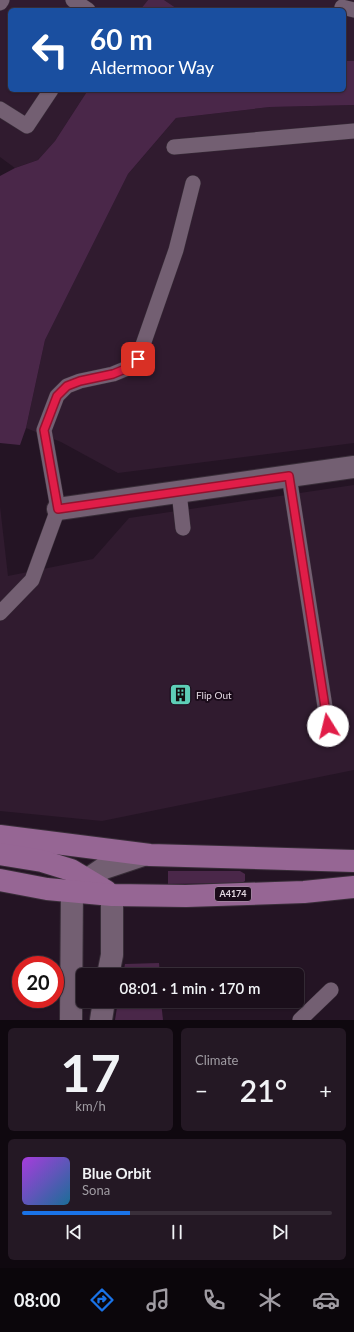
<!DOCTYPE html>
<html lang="en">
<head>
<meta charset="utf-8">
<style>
	body { margin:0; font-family:Lato,sans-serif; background:#241824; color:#f1f3f6; height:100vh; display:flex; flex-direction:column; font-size:15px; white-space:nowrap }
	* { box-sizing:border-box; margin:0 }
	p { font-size:13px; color:#a09ca3 }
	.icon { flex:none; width:22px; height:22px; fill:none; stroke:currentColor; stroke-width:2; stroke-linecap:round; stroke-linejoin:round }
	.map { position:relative; height:1020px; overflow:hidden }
	.side { display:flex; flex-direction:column; gap:8px; padding:8px; background:#0f080f; flex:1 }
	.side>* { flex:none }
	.hud { position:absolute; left:8px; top:8px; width:338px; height:84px; border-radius:6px; box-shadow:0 1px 3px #0004,0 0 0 1px #392f3a; background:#1a4fa0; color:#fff; overflow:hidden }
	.speed { position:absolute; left:12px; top:956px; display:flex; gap:8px; font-size:20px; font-weight:700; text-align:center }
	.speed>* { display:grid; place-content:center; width:52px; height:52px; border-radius:50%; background:#1b0f1b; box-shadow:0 1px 3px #0004,0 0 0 1px #392f3a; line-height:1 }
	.speed .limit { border:6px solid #d22; background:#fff; color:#111 }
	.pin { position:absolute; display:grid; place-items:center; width:34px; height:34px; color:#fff; margin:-17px; border-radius:8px; box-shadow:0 2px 6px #0006 }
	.me { position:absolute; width:44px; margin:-22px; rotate:351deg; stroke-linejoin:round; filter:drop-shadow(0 0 3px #0008) }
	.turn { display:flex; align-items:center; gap:14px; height:84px; padding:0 16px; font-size:18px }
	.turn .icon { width:52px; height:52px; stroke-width:2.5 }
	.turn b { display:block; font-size:28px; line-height:34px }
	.big { font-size:30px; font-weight:600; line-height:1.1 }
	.side .card { flex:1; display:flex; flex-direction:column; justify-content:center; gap:6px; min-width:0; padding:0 14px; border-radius:6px; background:#241824 }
	.side .dial { align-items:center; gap:0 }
	.dial b { font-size:52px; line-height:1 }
	.song { display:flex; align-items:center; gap:12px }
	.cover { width:48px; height:48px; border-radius:6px; background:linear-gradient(135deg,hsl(280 70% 55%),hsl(200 70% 35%)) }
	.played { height:4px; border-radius:2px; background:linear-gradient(90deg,#1a73e8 35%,#392f3a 35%) }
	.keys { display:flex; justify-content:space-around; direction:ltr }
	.heat { display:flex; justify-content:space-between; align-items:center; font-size:22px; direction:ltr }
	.side .tiles { flex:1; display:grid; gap:8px; grid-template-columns:1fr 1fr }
	.card:last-child { grid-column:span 2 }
	.trip { position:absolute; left:76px; top:968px; width:228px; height:40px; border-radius:6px; background:#1b0f1b; box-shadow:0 1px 3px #0004,0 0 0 1px #392f3a; font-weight:600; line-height:40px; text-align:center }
	.menu { display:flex; height:64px; justify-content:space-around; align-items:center; background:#0b060b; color:#a09ca3 }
	.menu .icon { width:28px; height:28px }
	.menu .selected { color:#1a73e8 }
	.menu b { font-size:18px; color:#f1f3f6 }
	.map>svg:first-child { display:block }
	.built { fill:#301b2f }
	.green { fill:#4a2749 }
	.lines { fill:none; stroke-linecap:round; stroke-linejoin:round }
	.lane-casing { stroke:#382d38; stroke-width:16 }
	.street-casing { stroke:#382d38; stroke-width:24 }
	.secondary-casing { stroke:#382d38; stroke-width:24 }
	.primary-casing { stroke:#382d38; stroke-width:24 }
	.lane { stroke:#735f72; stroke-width:15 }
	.street { stroke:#735f72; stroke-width:22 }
	.secondary { stroke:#735f72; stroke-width:22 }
	.primary { stroke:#966694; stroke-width:22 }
	.route-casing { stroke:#92132f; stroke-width:10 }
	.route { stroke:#e11d48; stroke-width:7 }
	.labels { text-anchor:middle; stroke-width:4; stroke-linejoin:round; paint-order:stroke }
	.shield { fill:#1a0b1a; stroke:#a79aa6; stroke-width:1 }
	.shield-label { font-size:9px; font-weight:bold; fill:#e3d8e2 }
	.poi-label { font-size:10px; fill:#e3d8e2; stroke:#1a0b1a; text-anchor:start }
</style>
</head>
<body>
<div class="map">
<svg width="354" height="1020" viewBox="0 0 354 1020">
	<rect width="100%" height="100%" fill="#241424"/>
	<!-- built -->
	<g class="built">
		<polygon points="0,0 148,0 140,10 10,10 10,90 88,90 55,141 38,160 15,168 0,157"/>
		<polygon points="164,0 354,0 354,61 344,61 344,10 179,10"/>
		<polygon points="354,105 354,443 118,473 61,442 26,428 45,340 128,174 176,118 270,107"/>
		<polygon points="354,485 354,770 102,821 0,811 0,506 8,576 93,559 129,518"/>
	</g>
	<!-- green -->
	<g class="green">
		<polygon points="148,0 164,0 179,10 140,10"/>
		<polygon points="344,61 354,61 354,105 270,107 176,118 128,174 45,340 26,428 20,445 0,443 0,176 15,168 38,160 55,141 88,90 344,90"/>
		<polygon points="168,871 240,871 245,874 245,881 242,883 168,884"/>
		<polygon points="159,963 160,975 123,975 125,964"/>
		<polygon points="118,1001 161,1001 163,1020 115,1020"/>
	</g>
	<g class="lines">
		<defs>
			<g id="lane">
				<polyline points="73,0 88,10"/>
				<polyline points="0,3 2,0"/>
				<polyline points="342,7 354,10"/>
				<polyline points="0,109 27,126 51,90"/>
				<polyline points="174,147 354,131"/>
				<polyline points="289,476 328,726"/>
				<polyline points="179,492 183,528"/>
				<polyline points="0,613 32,580 58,509 44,430 57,396 67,386 80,381 113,374 130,367 138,359 176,250 193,183"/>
				<polyline points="300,1020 331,990"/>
			</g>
			<polyline id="street" points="58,509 354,467"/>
			<g id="secondary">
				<polyline points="108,975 112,955 112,895"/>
				<polyline points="71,1020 72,890 104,868 143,855"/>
				<polyline points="101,1020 104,1001"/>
			</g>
			<g id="primary">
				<polyline points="0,836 150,855 354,861"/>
				<polyline points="0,854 42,861 71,870 106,891"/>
				<polyline points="0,880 47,889 112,895 186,896 304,892 354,887"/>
			</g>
		</defs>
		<!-- lane casing -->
		<use href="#lane" class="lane-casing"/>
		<!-- street casing -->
		<use href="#street" class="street-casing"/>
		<!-- secondary casing -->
		<use href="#secondary" class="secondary-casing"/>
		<!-- primary casing -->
		<use href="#primary" class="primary-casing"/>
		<!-- lane -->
		<use href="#lane" class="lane"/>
		<!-- street -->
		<use href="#street" class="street"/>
		<!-- secondary -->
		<use href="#secondary" class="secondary"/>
		<!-- primary -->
		<use href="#primary" class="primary"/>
	</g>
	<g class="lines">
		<defs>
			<polyline id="route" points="138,359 130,367 113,374 80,381 67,386 57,396 44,430 58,509 289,476 328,726"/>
		</defs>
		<!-- route casing -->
		<use href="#route" class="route-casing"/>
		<!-- route -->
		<use href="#route" class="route"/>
	</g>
	<!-- icons -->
	<defs>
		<symbol id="building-square" viewBox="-11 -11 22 22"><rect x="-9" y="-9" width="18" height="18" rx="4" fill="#5eceb7" stroke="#1a0b1a"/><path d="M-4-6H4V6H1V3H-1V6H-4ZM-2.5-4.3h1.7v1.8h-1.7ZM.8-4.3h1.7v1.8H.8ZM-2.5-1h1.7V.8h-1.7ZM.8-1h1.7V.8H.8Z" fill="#111"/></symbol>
	</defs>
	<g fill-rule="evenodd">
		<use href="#building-square" x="168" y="682" width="25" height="25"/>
	</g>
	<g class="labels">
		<!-- shield labels -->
		<rect class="shield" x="215" y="887" width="36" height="14" rx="3"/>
		<g class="shield-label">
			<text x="233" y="897">A4174</text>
		</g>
		<!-- poi labels -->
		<g class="poi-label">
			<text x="196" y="699">Flip Out</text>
		</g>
	</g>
</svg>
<div class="speed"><div class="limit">20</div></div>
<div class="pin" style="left:138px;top:359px;background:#d93025"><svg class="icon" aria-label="arrive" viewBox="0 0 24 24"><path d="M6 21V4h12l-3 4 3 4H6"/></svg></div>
<svg class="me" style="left:328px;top:726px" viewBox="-20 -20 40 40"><circle r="19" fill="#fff"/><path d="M0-13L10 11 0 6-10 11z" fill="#e11d48"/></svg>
<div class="trip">08:01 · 1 min · 170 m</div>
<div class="hud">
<div class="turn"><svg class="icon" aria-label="left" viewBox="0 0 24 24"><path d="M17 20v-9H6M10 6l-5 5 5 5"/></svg><div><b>60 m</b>Aldermoor Way</div></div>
</div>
</div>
<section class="side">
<div class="tiles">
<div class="card dial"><b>17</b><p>km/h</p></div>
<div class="card"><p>Climate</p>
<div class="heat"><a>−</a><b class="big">21°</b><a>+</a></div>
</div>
<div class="card">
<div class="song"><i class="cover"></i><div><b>Blue Orbit</b><p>Sona</p></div></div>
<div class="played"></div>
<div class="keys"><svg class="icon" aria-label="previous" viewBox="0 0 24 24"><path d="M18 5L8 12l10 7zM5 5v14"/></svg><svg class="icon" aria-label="pause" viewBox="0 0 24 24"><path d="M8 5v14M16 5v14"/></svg><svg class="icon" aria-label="next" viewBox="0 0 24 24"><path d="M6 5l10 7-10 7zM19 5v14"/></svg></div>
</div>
</div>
</section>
<nav class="menu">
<b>08:00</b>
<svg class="icon selected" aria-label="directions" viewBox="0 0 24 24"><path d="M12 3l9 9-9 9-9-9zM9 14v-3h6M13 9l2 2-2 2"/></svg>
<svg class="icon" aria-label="music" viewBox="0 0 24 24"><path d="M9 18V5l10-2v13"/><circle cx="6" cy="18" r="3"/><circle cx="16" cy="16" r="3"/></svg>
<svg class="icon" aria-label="phone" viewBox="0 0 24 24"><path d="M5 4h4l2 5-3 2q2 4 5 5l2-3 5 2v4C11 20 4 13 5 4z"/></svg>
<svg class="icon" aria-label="climate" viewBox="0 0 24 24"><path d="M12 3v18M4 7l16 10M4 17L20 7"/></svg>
<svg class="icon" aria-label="car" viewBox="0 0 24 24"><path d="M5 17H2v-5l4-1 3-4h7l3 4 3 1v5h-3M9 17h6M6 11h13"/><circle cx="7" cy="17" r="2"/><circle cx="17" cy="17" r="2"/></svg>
</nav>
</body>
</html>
